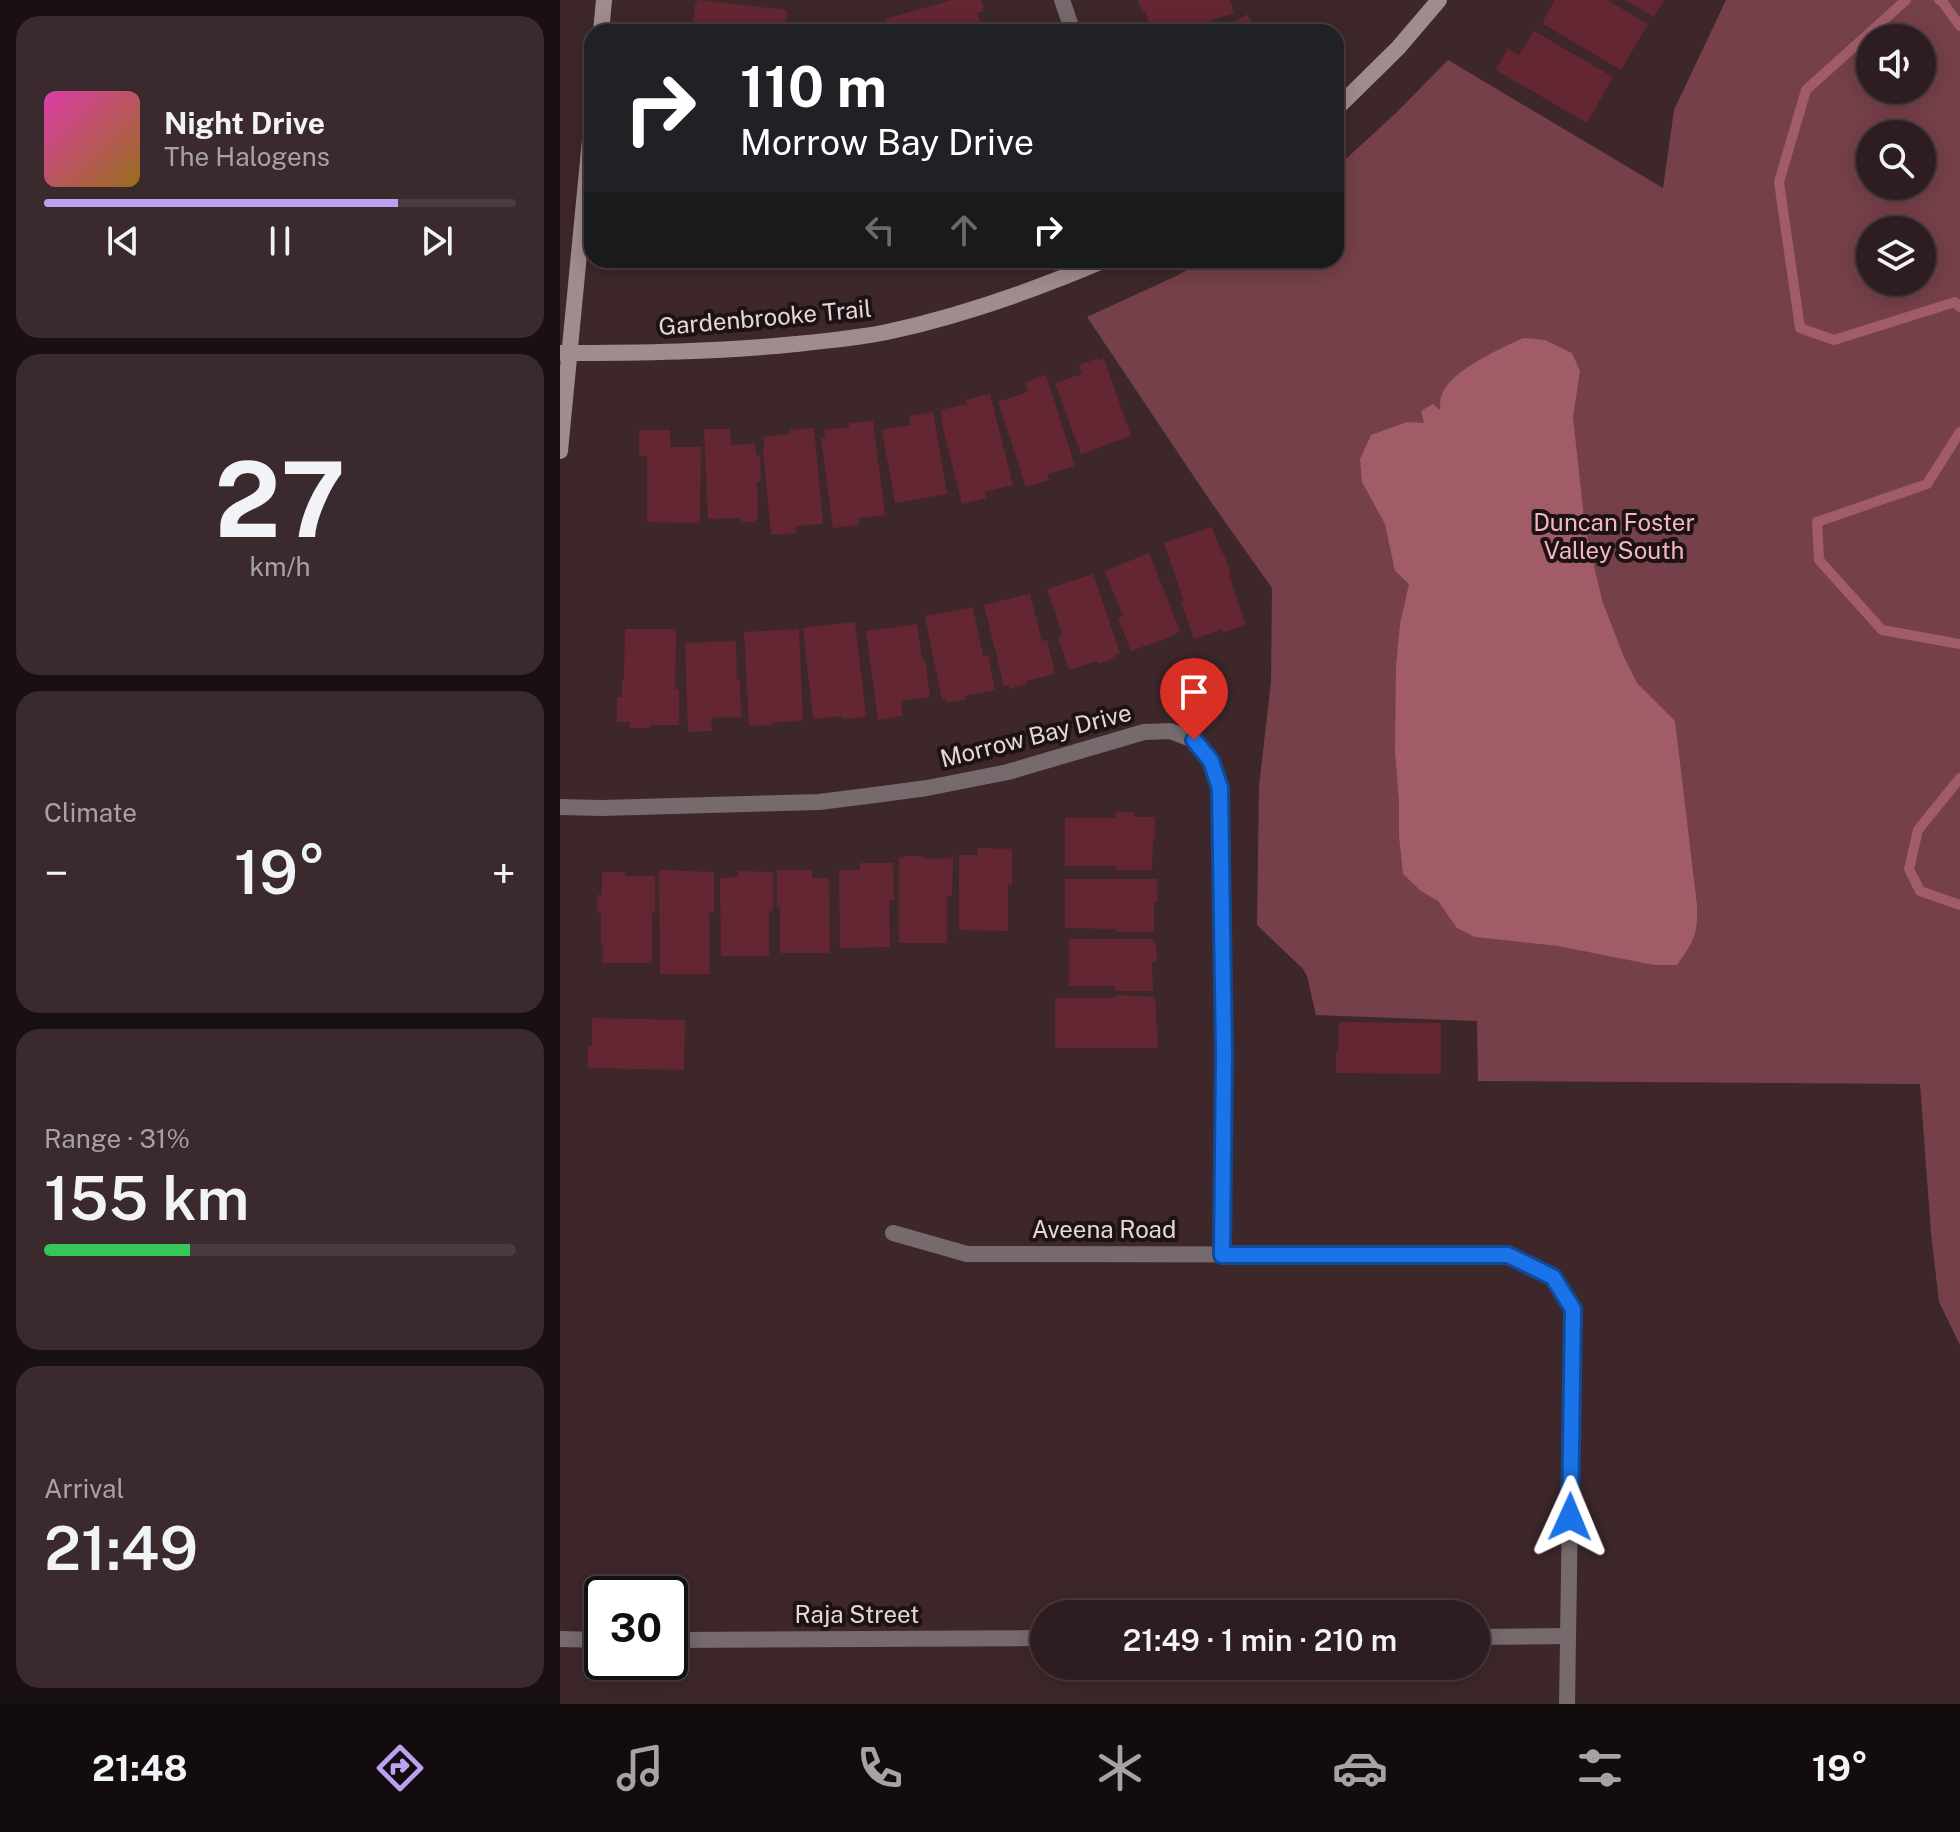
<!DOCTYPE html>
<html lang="en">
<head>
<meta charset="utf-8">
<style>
	body { margin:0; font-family:"Public Sans",sans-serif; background:#3a2a2d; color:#f1f3f6; height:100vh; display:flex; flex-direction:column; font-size:30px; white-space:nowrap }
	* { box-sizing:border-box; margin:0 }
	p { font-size:26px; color:#a7a2a5 }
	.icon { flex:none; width:44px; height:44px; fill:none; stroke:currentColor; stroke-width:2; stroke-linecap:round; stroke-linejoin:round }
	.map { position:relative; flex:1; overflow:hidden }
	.side { display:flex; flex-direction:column; gap:16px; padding:16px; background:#191012; width:560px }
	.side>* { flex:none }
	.top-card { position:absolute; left:24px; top:24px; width:760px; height:244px; border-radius:24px; box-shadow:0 4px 20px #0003,0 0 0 2px #493b3e; background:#202124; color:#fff; overflow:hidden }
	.controls { position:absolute; left:1296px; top:24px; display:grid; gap:16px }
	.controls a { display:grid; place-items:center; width:80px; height:80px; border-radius:50%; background:#2e1d20; box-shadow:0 4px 20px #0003,0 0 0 2px #493b3e; font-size:40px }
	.speed { position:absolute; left:24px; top:1576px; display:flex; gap:16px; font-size:40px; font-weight:700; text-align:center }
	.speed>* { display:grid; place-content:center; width:104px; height:104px; border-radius:50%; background:#2e1d20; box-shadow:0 4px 20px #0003,0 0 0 2px #493b3e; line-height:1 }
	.speed .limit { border:4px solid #111; border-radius:12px; background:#fff; color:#111 }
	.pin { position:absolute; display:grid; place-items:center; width:68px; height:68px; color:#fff; margin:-82px -34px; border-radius:50% 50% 50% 0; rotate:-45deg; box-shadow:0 0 8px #0007 }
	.pin .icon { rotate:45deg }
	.me { position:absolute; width:88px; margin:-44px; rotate:1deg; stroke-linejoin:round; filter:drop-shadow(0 0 6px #0008) }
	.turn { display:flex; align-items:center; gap:28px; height:168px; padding:0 24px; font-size:36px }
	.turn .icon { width:104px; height:104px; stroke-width:2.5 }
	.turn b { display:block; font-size:56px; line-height:68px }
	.lanes { display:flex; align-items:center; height:76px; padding:0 24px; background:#0003; justify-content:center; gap:40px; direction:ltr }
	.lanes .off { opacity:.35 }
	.big { font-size:60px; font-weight:600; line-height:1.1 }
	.side .card { flex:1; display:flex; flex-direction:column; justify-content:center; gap:12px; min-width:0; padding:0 28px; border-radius:24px; background:#3a2a2d }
	.side .dial { align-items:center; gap:0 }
	.dial b { font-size:104px; line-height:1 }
	.song { display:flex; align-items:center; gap:24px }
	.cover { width:96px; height:96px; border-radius:12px; background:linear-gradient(135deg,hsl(320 70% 55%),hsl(40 70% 35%)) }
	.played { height:8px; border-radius:4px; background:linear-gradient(90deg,#bca0f2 75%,#493b3e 75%) }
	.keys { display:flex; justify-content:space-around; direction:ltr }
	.heat { display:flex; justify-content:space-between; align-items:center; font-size:44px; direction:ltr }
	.charge { height:12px; border-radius:6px; background:linear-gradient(90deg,#34c759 31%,#493b3e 0) }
	.trip { position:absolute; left:470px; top:1600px; width:460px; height:80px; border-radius:40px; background:#2e1d20; box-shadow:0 4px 20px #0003,0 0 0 2px #493b3e; font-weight:600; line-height:80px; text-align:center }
	.tab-bar { display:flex; height:128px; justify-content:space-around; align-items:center; background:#120c0d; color:#a7a2a5 }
	.tab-bar .icon { width:56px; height:56px }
	.tab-bar .on { color:#bca0f2 }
	.tab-bar b { font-size:36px; color:#f1f3f6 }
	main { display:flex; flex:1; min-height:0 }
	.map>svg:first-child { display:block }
	.green { fill:#754049; fill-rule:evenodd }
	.water { fill:#a15c68 }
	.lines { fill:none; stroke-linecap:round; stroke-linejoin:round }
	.stream { stroke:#a15c68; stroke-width:10 }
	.building { fill:#652633 }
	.street { stroke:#766a6c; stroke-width:16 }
	.secondary { stroke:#9f8c8e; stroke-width:16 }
	.route-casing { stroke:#114b97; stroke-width:20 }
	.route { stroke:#1a73e8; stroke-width:14 }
	.labels { text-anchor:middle; stroke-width:8; stroke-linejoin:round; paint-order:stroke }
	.street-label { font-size:24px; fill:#e6d6d8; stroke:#1d1314 }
	.park-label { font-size:24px; fill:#f5b7bf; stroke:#1d1314 }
</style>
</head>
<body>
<main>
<section class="side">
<div class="card">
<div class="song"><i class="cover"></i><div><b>Night Drive</b><p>The Halogens</p></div></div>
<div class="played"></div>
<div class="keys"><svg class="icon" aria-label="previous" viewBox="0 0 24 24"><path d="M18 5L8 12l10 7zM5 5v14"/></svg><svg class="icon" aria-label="pause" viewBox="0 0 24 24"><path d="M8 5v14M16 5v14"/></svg><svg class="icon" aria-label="next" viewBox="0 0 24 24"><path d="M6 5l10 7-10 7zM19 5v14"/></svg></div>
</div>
<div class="card dial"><b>27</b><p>km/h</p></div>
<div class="card"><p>Climate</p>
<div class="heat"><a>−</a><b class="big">19°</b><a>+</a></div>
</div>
<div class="card"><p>Range · 31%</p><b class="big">155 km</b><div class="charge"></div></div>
<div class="card"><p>Arrival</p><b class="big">21:49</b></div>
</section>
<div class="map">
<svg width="1400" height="1704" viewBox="0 0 1400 1704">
	<rect width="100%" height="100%" fill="#3d272a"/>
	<!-- green -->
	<path class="green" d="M1166,0H1400V1345L1379,1302L1371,1233L1360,1084L918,1081L917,1021L756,1015L747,976L743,969L697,925L699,786L711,682L712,588L651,502L527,317L616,276L645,260H776V168L837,112L888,60L1103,188L1114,110ZM1310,38H1362V90H1310ZM1310,134H1362V186H1310ZM1310,230H1362V282H1310Z"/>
	<!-- water -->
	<path class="water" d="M963,338L985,340L1012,353L1020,371L1013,417L1025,527L1042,600L1063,655L1077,683L1115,721L1137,905C1138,935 1134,941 1117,965H1094L998,946L915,937L897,928L878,901L861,891L843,874L839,836V801L835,751L836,666L840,624L849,584L835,571L825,524L802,482L800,459L811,435L847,422L864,423L861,411L873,404L880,410C880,406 880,401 881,397C888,371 940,349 963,338Z"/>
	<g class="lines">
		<!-- stream -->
		<g class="stream">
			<polyline points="1346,0 1246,90 1219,182 1240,328 1274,340 1395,302 1400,307"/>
			<polyline points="1379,0 1382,1 1400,26"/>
			<polyline points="1400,432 1367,484 1257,522 1259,560 1322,630 1400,644"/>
			<polyline points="1400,778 1358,830 1349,869 1360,891 1400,905"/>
		</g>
	</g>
	<!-- building -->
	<g class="building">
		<polygon points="137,0 227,10 225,32 118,32 118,28 133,29 135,4 137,4"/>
		<polygon points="392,0 421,0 424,11 417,13 424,32 329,32 325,19"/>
		<polygon points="578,0 670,0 674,13 612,32 596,32 596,30 592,31 585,11 582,12"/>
		<polygon points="995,0 1047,0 1088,24 1061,70 983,24 984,21 983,21"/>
		<polygon points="1065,0 1104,0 1094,17"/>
		<polygon points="687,14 698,32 658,32"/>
		<polygon points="974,31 1053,77 1027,123 936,70 948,48 959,55"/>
		<polygon points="538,358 539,361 544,359 571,436 521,454 495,383 522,374 519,365"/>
		<polygon points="486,375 515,466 487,474 489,480 466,487 438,402 468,392 465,382"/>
		<polygon points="430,394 453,485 425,492 426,498 402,504 381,420 383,420 381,410 407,404 406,400"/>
		<polygon points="373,412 387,494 335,503 322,430 351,425 349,416"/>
		<polygon points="313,421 325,515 298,518 299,525 273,528 261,439 265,438 264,430 289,427 289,423"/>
		<polygon points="254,428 263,524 235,526 236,533 211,535 203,448 205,448 203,437 230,434 230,430"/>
		<polygon points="144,429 170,429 171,445 195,444 196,455 200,455 201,482 197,482 198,518 193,522 183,522 179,518 148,519"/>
		<polygon points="79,430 110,430 110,447 141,447 140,523 87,522 87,456 79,456"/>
		<polygon points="652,527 662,554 664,553 671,574 669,575 686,625 662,633 662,629 634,639 621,601 624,601 604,543"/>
		<polygon points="589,553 620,631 615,633 616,635 571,651 558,618 563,616 545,571"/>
		<polygon points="533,574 560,653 555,655 556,658 538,664 537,661 509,670 498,637 503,636 487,589"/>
		<polygon points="470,594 482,641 487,640 495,674 466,681 467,684 449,689 449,685 444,686 424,605"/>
		<polygon points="413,607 423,656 428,655 435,690 405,696 406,699 387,703 386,699 382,700 365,616"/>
		<polygon points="295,622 306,717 282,719 282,716 253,719 243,628"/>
		<polygon points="357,624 362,660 365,659 370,697 341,701 343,716 318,720 306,631"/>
		<polygon points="65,629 116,629 115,689 119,689 119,725 90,725 89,728 70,728 70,722 57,722 57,697 62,697 62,680 64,680"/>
		<polygon points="239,629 243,721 212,722 212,725 189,726 184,632"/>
		<polygon points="176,641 177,679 180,679 181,717 151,718 152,731 128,732 125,643"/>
		<polygon points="556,812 574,812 574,817 595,817 595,840 593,840 592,870 556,870 557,866 505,866 505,818 556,818"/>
		<polygon points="418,848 452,849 452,885 448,884 448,931 399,930 399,855 418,855"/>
		<polygon points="343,856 363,856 364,859 393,858 392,896 387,896 387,943 339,943 339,858 344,858"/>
		<polygon points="300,863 333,863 334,900 329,900 330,947 280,948 279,870 300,870"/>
		<polygon points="99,870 154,872 154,912 149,913 150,974 100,974"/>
		<polygon points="217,870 252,870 252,878 269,878 270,953 220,953 220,906 217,907"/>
		<polygon points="178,871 213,872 213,911 209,911 209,956 161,956 160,878 178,877"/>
		<polygon points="42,872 65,872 65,876 95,876 95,913 92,913 92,963 43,963 43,944 41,944 41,912 37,913 37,895 42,895"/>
		<polygon points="505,879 597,879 597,902 594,902 594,932 556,932 557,929 505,928"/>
		<polygon points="509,939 593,939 593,943 596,943 597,962 592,962 593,991 555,991 555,986 509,986"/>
		<polygon points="556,995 595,997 598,1048 495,1048 495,998 556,998"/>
		<polygon points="32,1018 125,1020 124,1070 28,1068 28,1046 32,1046"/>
		<polygon points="779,1022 881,1023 881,1074 776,1073 776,1051 778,1052"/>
	</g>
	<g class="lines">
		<!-- street -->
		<g class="street">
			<polyline points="502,0 513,32"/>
			<polyline points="0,807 41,808 259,802 315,795 367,788 448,772 584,732 610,731 634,740 651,761 660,788 664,1055 662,1255"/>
			<polyline points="333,1233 407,1254 948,1255 993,1277 1013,1309 1007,1704"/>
			<polyline points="916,1637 1008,1636"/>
			<polyline points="0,1639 42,1640"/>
			<polyline points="110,1640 484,1638"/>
		</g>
		<!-- secondary -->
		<g class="secondary">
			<polyline points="41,32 44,0"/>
			<polyline points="776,109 838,48 879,0"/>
			<path d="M0,353C79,353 158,352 236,344C266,341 297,338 327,332C401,316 475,290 545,260"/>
			<polyline points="0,451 32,119"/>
		</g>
	</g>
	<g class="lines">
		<defs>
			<polyline id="route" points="634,740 651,761 660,788 664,1055 662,1255 948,1255 993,1277 1013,1309 1010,1517"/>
		</defs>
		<!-- route casing -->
		<use href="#route" class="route-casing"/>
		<!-- route -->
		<use href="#route" class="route"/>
	</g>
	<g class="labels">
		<!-- street labels -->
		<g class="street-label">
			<text transform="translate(205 318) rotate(-5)" y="8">Gardenbrooke Trail</text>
			<text transform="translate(476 736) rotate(-14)" y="8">Morrow Bay Drive</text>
			<text x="544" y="1238">Aveena Road</text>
			<text x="297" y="1623">Raja Street</text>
		</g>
		<!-- park labels -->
		<g class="park-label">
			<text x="1054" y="531">Duncan Foster<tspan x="1054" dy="28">Valley South</tspan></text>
		</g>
	</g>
</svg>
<div class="controls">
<a><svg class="icon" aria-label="sound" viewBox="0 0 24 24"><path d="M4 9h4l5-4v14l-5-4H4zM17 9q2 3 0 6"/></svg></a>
<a><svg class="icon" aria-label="search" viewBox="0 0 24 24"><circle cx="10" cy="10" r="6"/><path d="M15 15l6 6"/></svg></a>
<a><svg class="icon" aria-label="layers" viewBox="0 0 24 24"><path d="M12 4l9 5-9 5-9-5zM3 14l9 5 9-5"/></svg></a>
</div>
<div class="speed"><div class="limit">30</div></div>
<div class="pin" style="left:634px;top:740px;background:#d93025"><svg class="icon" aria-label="arrive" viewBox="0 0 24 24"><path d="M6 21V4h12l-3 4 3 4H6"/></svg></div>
<svg class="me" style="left:1010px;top:1517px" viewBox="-20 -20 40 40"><path d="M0-17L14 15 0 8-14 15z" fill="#1a73e8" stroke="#fff" stroke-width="4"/></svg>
<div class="trip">21:49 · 1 min · 210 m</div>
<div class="top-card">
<div class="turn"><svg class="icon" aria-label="right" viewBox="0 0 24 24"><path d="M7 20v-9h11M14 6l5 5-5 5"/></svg><div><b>110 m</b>Morrow Bay Drive</div></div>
<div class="lanes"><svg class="icon off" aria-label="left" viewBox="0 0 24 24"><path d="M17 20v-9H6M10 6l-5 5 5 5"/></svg><svg class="icon off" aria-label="ahead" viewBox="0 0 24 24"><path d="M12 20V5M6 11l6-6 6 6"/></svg><svg class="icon" aria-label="right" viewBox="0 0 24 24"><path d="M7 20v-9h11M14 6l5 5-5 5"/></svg></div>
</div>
</div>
</main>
<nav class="tab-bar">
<b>21:48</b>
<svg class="icon on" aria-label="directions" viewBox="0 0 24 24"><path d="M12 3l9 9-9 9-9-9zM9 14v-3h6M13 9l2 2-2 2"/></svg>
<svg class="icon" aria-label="music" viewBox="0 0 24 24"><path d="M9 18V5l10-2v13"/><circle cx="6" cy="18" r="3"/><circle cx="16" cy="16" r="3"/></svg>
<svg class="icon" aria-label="phone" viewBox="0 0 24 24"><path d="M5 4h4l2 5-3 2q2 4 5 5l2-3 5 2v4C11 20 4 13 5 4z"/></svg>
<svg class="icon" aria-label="climate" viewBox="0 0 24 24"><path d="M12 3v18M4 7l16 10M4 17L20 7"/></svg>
<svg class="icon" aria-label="car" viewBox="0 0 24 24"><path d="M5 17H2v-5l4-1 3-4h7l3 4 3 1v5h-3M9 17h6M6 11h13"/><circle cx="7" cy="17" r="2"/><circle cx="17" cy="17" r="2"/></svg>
<svg class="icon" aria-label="filters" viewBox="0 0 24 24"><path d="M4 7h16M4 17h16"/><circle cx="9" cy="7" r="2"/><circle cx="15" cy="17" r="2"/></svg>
<b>19°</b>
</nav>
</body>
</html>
